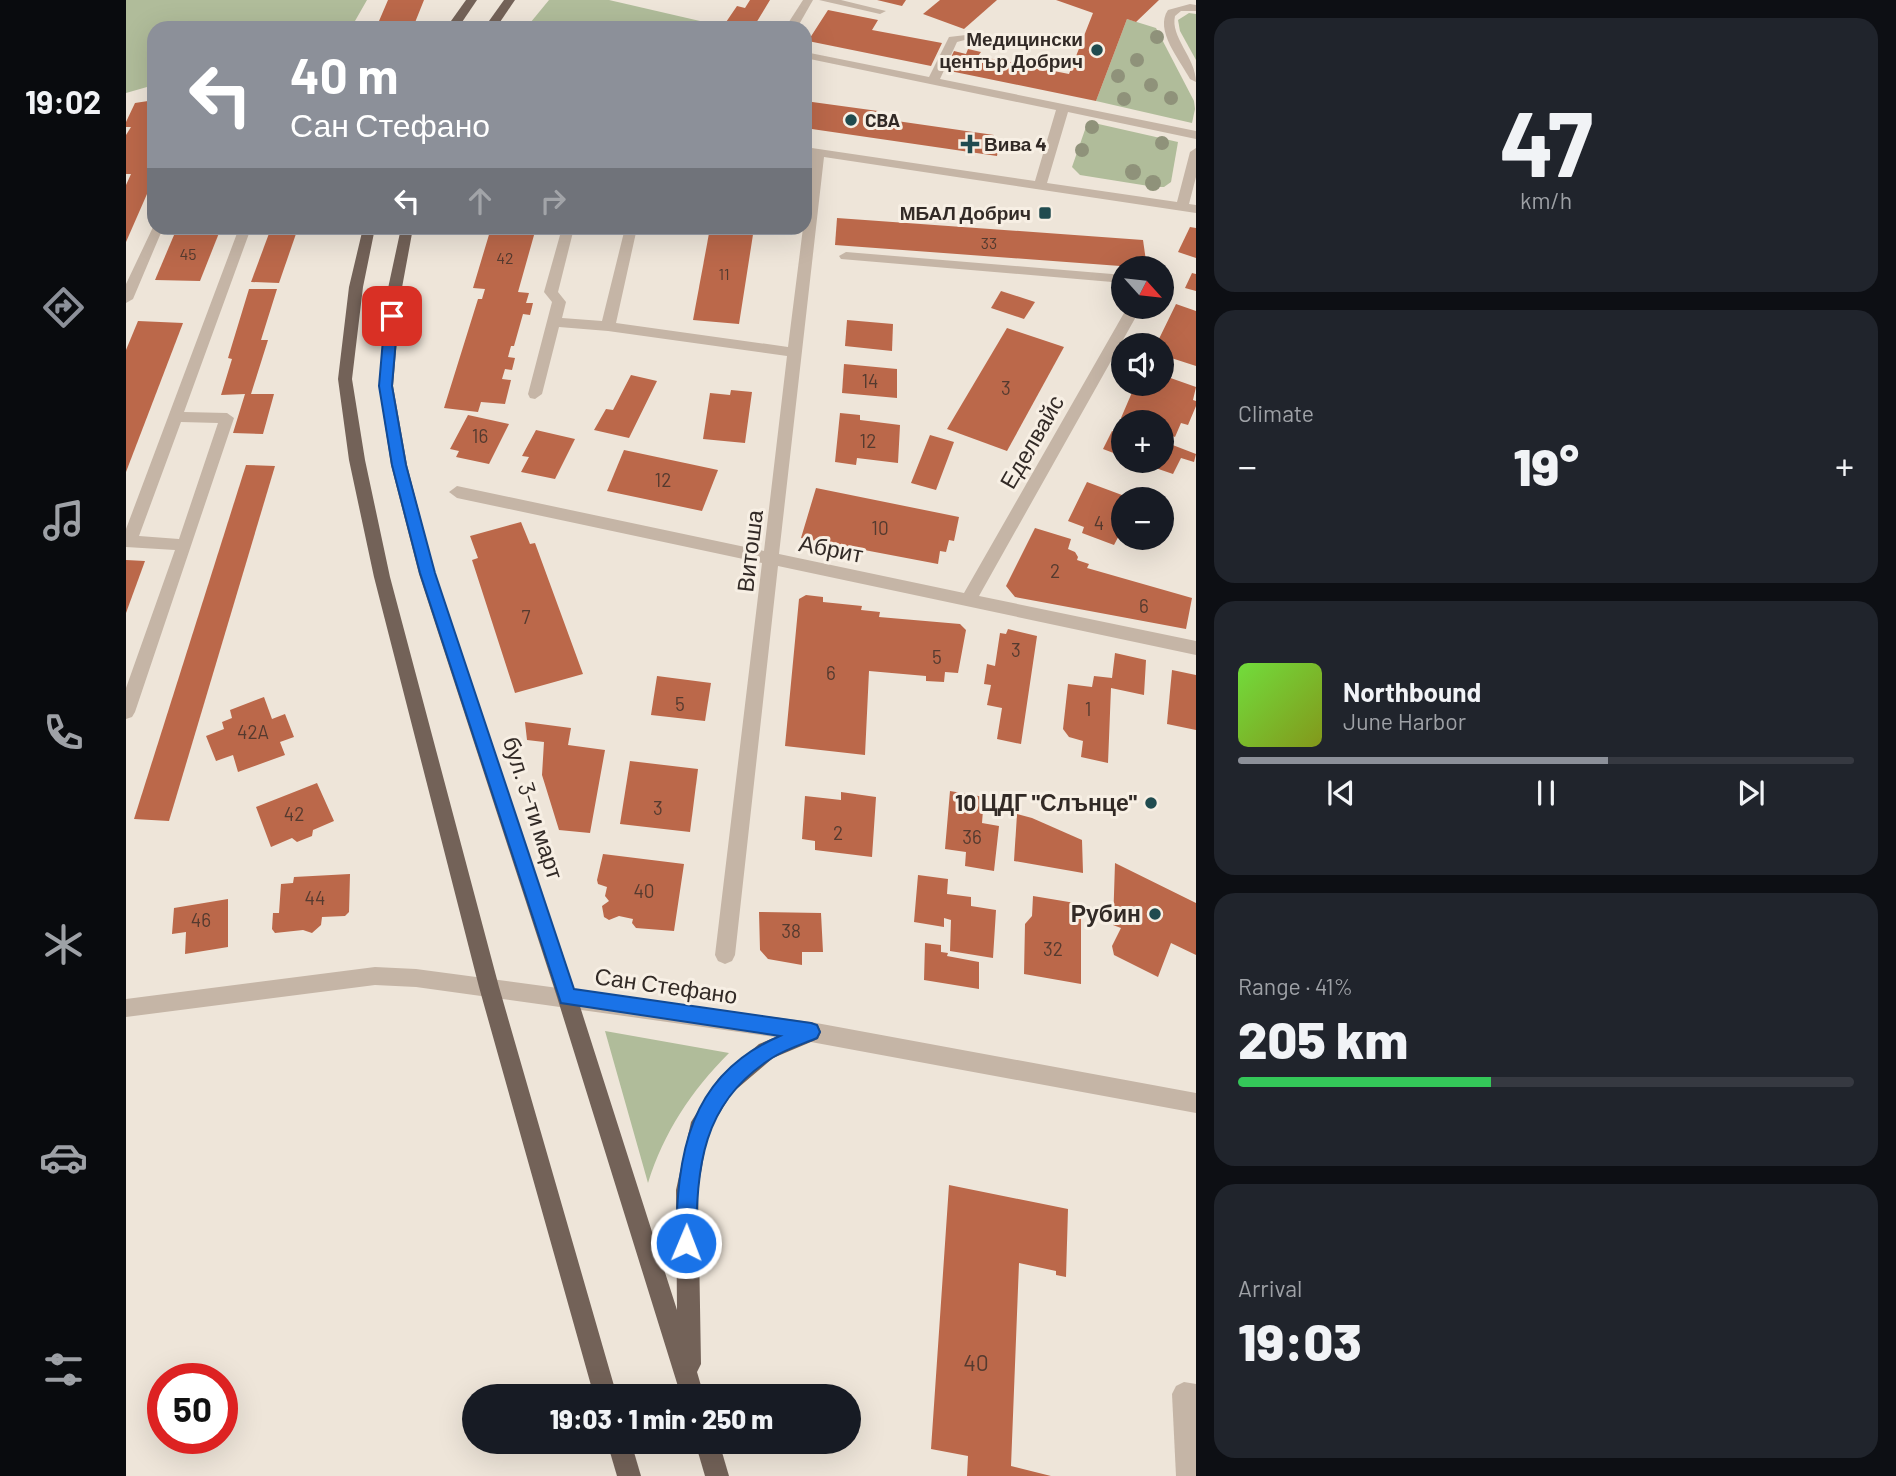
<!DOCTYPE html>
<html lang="en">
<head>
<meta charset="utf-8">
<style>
	body { margin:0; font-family:Barlow,sans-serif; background:#20242c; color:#f1f3f6; height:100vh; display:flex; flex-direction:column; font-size:26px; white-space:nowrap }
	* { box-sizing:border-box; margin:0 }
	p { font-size:23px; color:#9ea1a6 }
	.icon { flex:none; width:38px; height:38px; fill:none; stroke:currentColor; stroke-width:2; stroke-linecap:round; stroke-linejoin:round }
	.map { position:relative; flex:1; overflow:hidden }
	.details { display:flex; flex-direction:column; gap:18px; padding:18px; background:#0d0f14; width:700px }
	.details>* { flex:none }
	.guide { position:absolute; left:21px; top:21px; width:665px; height:214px; border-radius:21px; box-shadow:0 7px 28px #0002; background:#8c9099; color:#fff; overflow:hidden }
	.needle { width:46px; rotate:117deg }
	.tools { position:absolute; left:985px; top:256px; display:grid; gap:14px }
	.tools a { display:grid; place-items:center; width:63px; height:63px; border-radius:50%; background:#171b24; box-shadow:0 7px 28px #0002; font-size:35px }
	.speed { position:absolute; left:21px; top:1363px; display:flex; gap:14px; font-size:35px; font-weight:700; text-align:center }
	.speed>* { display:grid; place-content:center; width:91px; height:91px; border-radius:50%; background:#171b24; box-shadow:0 7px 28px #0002; line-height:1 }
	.speed .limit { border:10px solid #d22; background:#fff; color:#111 }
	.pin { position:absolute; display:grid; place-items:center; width:60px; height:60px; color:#fff; margin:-30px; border-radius:14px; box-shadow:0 4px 10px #0006 }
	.me { position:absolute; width:77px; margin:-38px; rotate:1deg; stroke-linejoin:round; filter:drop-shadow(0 0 5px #0008) }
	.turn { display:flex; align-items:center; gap:24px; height:147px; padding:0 28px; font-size:32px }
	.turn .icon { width:91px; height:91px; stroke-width:2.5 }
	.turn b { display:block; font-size:49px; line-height:60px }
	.lanes { display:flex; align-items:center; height:66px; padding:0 28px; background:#0003; justify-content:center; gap:35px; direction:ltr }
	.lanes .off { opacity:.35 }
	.big { font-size:52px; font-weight:800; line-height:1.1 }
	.details .widget { flex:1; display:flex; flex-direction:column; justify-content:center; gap:10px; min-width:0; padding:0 24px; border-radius:21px; background:#20242c }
	.details .dial { align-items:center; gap:0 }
	.dial b { font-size:91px; line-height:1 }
	.song { display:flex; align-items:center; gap:21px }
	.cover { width:84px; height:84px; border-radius:10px; background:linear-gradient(135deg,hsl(100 70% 55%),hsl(70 70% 35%)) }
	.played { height:7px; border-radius:4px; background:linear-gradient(90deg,#8c9099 60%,#363941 60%) }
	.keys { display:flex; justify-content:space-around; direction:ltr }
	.heat { display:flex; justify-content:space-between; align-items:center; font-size:38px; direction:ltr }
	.charge { height:10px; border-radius:5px; background:linear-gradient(90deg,#34c759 41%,#363941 0) }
	.trip { position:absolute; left:336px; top:1384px; width:399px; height:70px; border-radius:35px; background:#171b24; box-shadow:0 7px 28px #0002; font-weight:800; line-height:70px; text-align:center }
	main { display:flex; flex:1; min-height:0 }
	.tabs { display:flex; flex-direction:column; width:126px; justify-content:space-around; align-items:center; background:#090b0e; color:#9ea1a6 }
	.tabs .icon { width:49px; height:49px }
	.tabs .on { color:#8c9099 }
	.tabs b { font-size:32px; color:#f1f3f6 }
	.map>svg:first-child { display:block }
	.green { fill:#b0bc9a }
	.building { fill:#bb684a }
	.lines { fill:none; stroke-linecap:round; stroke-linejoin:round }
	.minor { fill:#c5b5a6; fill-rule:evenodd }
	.major { fill:#736258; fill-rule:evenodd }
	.tree { fill:#8f927a }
	.route { fill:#1a73e8; stroke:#114b97; stroke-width:2 }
	.poi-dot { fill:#204b4f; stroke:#f7efe4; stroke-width:2.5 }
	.labels { text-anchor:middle; stroke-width:6; stroke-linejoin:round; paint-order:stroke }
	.far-number-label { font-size:16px; fill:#543a2f }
	.far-poi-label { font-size:19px; font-weight:bold; fill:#322a26; stroke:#f7efe4; text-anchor:end }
	.number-label { font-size:19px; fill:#543a2f }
	.street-label { font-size:23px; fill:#322a26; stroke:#f7efe4 }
	.poi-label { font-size:23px; font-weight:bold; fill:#322a26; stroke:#f7efe4; text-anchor:end }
	.near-number-label { font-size:23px; fill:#543a2f }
</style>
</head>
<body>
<main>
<nav class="tabs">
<b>19:02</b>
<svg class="icon on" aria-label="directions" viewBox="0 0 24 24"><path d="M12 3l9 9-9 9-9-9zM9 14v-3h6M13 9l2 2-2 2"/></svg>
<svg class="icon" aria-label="music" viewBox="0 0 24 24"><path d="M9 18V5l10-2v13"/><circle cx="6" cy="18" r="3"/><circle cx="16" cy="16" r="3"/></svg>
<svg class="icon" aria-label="phone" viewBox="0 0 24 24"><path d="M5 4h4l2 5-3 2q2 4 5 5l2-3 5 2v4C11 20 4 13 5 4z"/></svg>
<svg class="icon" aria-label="climate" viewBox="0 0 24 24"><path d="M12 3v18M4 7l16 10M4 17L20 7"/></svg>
<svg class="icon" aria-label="car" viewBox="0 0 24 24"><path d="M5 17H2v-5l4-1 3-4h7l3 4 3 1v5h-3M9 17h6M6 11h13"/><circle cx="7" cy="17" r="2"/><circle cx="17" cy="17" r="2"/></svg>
<svg class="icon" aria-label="filters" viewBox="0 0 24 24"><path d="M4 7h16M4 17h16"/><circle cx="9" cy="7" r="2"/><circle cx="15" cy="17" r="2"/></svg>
</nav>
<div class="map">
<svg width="1070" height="1476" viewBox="0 0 1070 1476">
	<rect width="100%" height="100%" fill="#eee5d9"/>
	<!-- green -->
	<g class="green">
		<polygon points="0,0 241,0 225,28 28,28 28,85 0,93"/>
		<polygon points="423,0 483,0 574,21 578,28 400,28"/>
		<polygon points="1063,13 1070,14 1070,60 1054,31 1052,20"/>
		<polygon points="1001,19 1030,28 1068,101 1069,109 1066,123 970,101"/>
		<polygon points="968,123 1052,142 1045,182 1038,187 1029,187 954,175 946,167 961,124"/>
		<path d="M479,1031L603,1053C565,1091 538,1132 522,1183Z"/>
	</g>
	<!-- building -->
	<g class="building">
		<polygon points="262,0 298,0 288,25 284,25 283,28 250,28"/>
		<polygon points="624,0 644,0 627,28 596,28 611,6 619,8"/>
		<polygon points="751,0 780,0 776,6"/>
		<polygon points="814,0 871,0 838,29 797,14"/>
		<polygon points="930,0 1033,0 1010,22 1001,19 970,101 819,70 828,51 840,54 842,49 855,52 852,56 943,74 967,13"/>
		<polygon points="702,10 752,20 746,30 816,43 805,66 682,41"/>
		<polygon points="25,94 28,94 28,178 0,242 0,185 5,174 0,174 0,135 5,127 0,127 0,122 9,103 22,101"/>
		<polygon points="679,101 752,111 750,118 868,135 868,140 886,143 884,152 872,150 871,156 679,128"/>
		<polygon points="711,218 1017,240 1021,268 709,245"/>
		<polygon points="1064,227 1070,228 1070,258 1052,252"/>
		<polygon points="51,228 95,228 74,281 29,280"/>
		<polygon points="145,228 172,228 153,283 125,282"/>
		<polygon points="365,228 410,228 392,292 403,293 400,303 407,303 404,315 397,314 388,346 385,346 382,357 389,358 386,370 379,369 376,379 385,380 379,404 355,402 352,412 318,408 352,299 356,299 359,289 347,288"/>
		<polygon points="584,228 628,228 613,324 567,320"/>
		<polygon points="1066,273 1070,274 1070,291 1059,288"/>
		<polygon points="123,289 151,289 135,340 142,340 125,394 148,394 137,434 107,433 119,394 95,395 106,359 102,358"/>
		<polygon points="875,291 909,302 898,319 865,308"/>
		<polygon points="1050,304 1070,311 1070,366 1036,355 1036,345 1030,345"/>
		<polygon points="721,320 767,324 766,351 719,346"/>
		<polygon points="12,321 57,323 0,472 0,350"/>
		<polygon points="881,328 938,347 881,451 821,429"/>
		<polygon points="718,364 771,369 771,398 716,393"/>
		<polygon points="505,375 531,381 503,438 468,430 480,409 487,410"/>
		<polygon points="1036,375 1070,387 1067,400 1070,401 1070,406 1062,425 1055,423 1049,437 1036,432 1036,422 1007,422 995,418 1010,383 1036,383"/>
		<polygon points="605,390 626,392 619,443 577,439 584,393 604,395"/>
		<polygon points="714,413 734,415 734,420 774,425 772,463 731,458 730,465 709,462"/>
		<polygon points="342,415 383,424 363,464 330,457 333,451 324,449"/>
		<polygon points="410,430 449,439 429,479 395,472 403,457 396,456"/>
		<polygon points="986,431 998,435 998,457 977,449"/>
		<polygon points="804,435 828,442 810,490 785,483"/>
		<polygon points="1044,444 1070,454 1068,462 1055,458 1047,474 1009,461 1036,460 1036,448 1041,450"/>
		<polygon points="498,450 592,470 576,511 481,491"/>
		<polygon points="120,465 149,466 43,821 8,819"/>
		<polygon points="961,482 1004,498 998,499 998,526 988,545 956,533 958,527 942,521"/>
		<polygon points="690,488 833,517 828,541 823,540 820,552 814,551 812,564 675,538"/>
		<polygon points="395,522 404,544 409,543 457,674 389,693 346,560 352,558 344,536"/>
		<polygon points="909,528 945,539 942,549 949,552 952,557 951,560 963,564 961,568 1066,598 1060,629 889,597 880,586"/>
		<polygon points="0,560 19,561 0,613"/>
		<polygon points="680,595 697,597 697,602 736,606 735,610 754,612 753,617 834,624 840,630 832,673 819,672 818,682 800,681 800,676 743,671 739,755 659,746 673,599"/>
		<polygon points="882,629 911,636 895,744 871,739 876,708 861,705 865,685 858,684 861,664 869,666 874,633 880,634"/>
		<polygon points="989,653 1020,660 1018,695 985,688 982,763 955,757 957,741 943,737 937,729 942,684 966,687 968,676 986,678"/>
		<polygon points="1046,670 1070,675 1070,730 1041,724"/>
		<polygon points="531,676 585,683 579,721 525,715"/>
		<polygon points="138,697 146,719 159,714 168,737 154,742 159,755 112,772 107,755 90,761 80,736 98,729 96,722 106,718 104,710"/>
		<polygon points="399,722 445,728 442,745 479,750 464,833 433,830 416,775 418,742 401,740"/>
		<polygon points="504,761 572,769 564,832 494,824"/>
		<polygon points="191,783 208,821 187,830 186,836 171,842 166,838 145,847 130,807"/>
		<polygon points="824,791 858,797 856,823 873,826 868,871 839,866 840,852 819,849"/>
		<polygon points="715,792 750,797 746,857 689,850 689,841 676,839 679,796 715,800"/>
		<polygon points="891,814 906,818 956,840 957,873 888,861"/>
		<polygon points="477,854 558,864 548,931 510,928 506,923 507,919 493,916 483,920 478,917 476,906 483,901 479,896 481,887 472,884 471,880"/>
		<polygon points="989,863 1070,903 1070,955 1045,943 1032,977 988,955 986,946 995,928 987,925"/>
		<polygon points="224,874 223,912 219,916 196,917 195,925 186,933 177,930 149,933 146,929 147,913 153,913 155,884 167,883 168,877"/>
		<polygon points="792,875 822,879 821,894 845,897 845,906 870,910 867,958 824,951 825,920 818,918 818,927 788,922"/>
		<polygon points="907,896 955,904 955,984 898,974 899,924 906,916"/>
		<polygon points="102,899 102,947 59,954 60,932 46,934 48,908"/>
		<polygon points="633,912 695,913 697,952 676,952 676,965 642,959 634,950"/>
		<polygon points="799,943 815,945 815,952 822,953 821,956 853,962 853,989 798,980"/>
		<polygon points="823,1185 942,1209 940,1277 930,1275 930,1271 893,1263 885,1466 925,1476 841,1476 842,1456 805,1449"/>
	</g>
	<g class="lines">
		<!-- minor -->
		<g class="minor">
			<polygon points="677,0 687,0 671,28 659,28"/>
			<polygon points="693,0 715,0 760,11 754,14"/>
			<path d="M1064,4L1070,5V11H1055L1049,16C1044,37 1070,58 1070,82L1064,79C1054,60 1028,30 1042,10Z"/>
			<polygon points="840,35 846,38 831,42 814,79 1070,131 1070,139 942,112 921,183 1051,202 1064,152 1070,148 1070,177 1063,204 1070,205 1070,213 698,157 653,554 838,593 1002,306 1016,306 853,596 1070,641 1070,655 652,566 609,955 606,961 599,964 592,961 589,955 636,563 331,498 323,492 331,486 638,551 661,356 482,331 433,327 416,394 409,399 404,398 402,394 426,302 418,292 436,228 448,228 432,292 440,302 436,318 476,321 499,228 511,228 490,323 662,347 677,228 679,228 685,156 679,155 679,147 909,181 930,110 679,58 679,52 803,77 823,37"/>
			<polygon points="28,225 28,228 37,228 7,299 0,303 0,284"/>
			<path d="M113,228H125L58,412L101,413L108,418L9,712L6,717L0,719V688L49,550L0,547V529ZM55,422L92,423L53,539L13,536Z"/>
			<polygon points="720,252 998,275 998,283 715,259 713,256"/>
			<polygon points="249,967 290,969 685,1022 1070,1093 1070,1113 685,1042 290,987 249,985 0,1017 0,999"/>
			<polygon points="1058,1382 1070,1384 1070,1476 1050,1476 1046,1394 1050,1386"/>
		</g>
		<!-- major -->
		<g class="major">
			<polygon points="340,0 351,0 332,28 320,28"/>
			<polygon points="378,0 389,0 370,28 358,28"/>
			<polygon points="237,228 249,228 237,287 226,379 239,460 264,577 373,987 491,1396 468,1396 353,987 248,577 223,460 212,379 223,287"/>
			<polygon points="275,228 287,228 275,293 267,386 281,465 309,574 451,997 551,1310 550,1190 565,1122 592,1079 633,1044 685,1022 692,1025 695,1032 692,1039 647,1058 606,1093 582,1132 572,1190 575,1364 571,1372 578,1396 555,1396 431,997 293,574 265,465 253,386 261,293"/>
			<polygon points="481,1442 505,1442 515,1476 491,1476"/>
			<polygon points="569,1442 593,1442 603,1476 579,1476"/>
		</g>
	</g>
	<!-- trees -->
	<g class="tree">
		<circle cx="1031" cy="37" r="7"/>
		<circle cx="1011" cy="60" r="7"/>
		<circle cx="992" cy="76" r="7"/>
		<circle cx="1025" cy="85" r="7"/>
		<circle cx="1045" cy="98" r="7"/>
		<circle cx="998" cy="99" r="7"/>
		<circle cx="966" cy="127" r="7"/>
		<circle cx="1036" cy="143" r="7"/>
		<circle cx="956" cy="150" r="7"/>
		<circle cx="1007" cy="172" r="8"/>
		<circle cx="1027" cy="183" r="8"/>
	</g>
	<!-- route -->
	<path class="route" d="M266,312L272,316L266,386L280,465L309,573L448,989L685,1023L691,1025L694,1032L691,1038C677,1044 660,1049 646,1058C575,1103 571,1167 570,1243L567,1250L560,1253L553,1250L550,1243C551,1155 562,1075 654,1036L435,1003L294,573L266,465L253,386L259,316Z"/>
	<!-- markers -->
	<g class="poi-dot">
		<circle cx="971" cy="50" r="7"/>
		<circle cx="725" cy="120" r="7"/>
		<path d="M840.5 133.5h7v7h7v7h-7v7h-7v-7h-7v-7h7z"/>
		<rect x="912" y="206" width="14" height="14" rx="3.5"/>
		<circle cx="1025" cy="803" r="7"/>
		<circle cx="1029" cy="914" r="7"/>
	</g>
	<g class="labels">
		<!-- far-number labels -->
		<g class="far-number-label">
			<text x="863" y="249">33</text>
			<text x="62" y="260">45</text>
			<text x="379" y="264">42</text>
			<text x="598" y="280">11</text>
		</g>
		<!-- far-poi labels -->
		<g class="far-poi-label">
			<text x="957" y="46">Медицински<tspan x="957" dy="22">център Добрич</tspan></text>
			<text x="739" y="127" text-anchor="start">CBA</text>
			<text x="858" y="151" text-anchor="start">Вива 4</text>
			<text x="905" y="220">МБАЛ Добрич</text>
		</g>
		<!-- number labels -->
		<g class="number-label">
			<text x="744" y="388">14</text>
			<text x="880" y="395">3</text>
			<text x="354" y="443">16</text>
			<text x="742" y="448">12</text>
			<text x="537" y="487">12</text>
			<text x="973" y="530">4</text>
			<text x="754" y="535">10</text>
			<text x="929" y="578">2</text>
			<text x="1018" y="613">6</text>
			<text x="400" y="624">7</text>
			<text x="890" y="657">3</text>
			<text x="811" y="664">5</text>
			<text x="705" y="680">6</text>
			<text x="554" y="711">5</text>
			<text x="962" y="716">1</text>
			<text x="127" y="739">42A</text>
			<text x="532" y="815">3</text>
			<text x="168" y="821">42</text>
			<text x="712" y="840">2</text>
			<text x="846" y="844">36</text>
			<text x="518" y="898">40</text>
			<text x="189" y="905">44</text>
			<text x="75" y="927">46</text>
			<text x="665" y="938">38</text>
			<text x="927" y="956">32</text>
		</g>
		<!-- street labels -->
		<g class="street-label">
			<text transform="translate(906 442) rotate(-60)" y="8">Еделвайс</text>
			<text transform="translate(705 549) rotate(11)" y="8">Абрит</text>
			<text transform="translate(624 551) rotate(-83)" y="8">Витоша</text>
			<text transform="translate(407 808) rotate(72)" y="8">бул. 3-ти март</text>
			<text transform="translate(540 986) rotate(8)" y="8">Сан Стефано</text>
		</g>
		<!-- poi labels -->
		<g class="poi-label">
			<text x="1011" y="811">10 ЦДГ "Слънце"</text>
			<text x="1015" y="922">Рубин</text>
		</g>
		<!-- near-number labels -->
		<g class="near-number-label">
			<text x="850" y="1371">40</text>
		</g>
	</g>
</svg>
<div class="tools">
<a><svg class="needle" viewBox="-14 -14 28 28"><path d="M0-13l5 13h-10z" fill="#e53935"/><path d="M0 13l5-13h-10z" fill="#9ea1a6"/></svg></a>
<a><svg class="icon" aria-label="sound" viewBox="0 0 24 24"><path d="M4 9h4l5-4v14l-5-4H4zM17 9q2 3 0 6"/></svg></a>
<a>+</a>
<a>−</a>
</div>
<div class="speed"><div class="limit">50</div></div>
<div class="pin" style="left:266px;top:316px;background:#d93025"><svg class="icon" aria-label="arrive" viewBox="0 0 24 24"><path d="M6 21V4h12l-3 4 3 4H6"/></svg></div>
<svg class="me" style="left:560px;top:1243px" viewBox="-20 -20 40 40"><circle r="17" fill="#1a73e8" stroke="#fff" stroke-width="3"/><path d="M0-11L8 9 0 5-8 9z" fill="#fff"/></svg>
<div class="trip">19:03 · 1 min · 250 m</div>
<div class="guide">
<div class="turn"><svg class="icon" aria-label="left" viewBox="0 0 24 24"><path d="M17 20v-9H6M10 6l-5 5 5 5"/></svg><div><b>40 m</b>Сан Стефано</div></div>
<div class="lanes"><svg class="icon" aria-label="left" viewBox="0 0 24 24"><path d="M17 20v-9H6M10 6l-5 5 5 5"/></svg><svg class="icon off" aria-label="ahead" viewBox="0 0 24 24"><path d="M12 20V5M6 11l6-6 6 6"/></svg><svg class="icon off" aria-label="right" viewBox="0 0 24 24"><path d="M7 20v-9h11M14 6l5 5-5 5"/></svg></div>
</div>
</div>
<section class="details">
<div class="widget dial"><b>47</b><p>km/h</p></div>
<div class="widget"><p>Climate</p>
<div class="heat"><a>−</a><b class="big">19°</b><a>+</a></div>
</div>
<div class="widget">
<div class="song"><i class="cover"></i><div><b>Northbound</b><p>June Harbor</p></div></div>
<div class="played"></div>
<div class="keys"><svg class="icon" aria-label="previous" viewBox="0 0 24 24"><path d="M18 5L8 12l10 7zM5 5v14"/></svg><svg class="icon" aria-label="pause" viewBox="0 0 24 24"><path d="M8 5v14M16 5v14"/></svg><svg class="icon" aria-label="next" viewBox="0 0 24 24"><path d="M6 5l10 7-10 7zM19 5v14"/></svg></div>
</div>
<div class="widget"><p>Range · 41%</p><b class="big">205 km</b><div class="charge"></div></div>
<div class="widget"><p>Arrival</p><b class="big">19:03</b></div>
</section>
</main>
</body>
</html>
